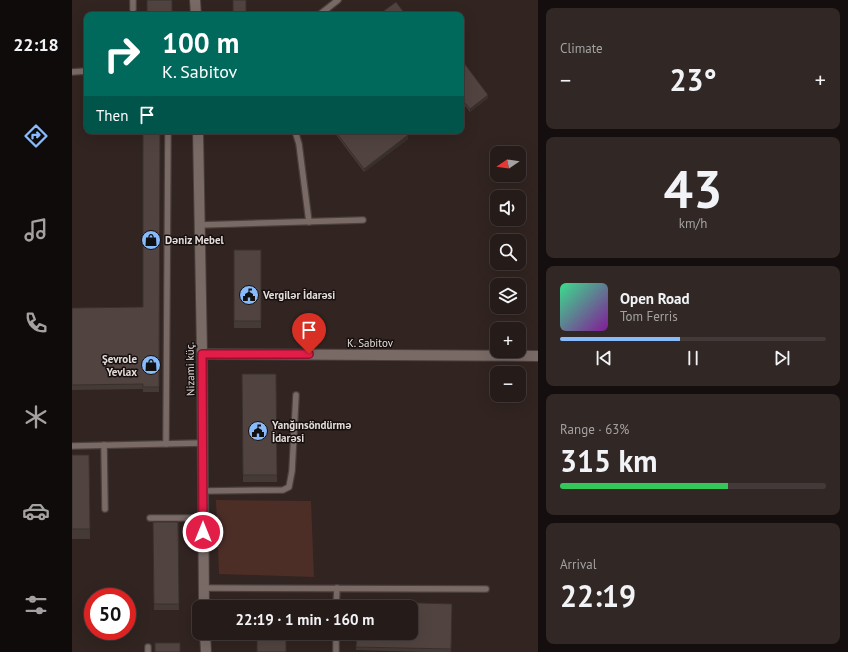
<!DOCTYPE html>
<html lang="en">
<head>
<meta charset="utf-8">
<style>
	body { margin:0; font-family:"PT Sans",sans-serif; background:#312826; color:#f1f3f6; height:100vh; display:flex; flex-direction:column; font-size:15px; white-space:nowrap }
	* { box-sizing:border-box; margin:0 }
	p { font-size:13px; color:#a3a1a2 }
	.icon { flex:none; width:22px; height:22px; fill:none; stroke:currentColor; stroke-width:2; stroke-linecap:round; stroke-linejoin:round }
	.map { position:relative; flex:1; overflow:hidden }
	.drawer { display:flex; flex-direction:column; gap:8px; padding:8px; background:#140f0e; width:310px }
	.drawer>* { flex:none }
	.guide { position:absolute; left:12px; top:12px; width:380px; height:122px; border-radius:8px; box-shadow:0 4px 16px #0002,0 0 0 1px #423938; background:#00695c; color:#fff; overflow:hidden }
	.needle { width:26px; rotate:257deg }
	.tools { position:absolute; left:418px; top:146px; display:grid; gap:8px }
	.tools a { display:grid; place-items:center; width:36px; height:36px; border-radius:8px; background:#251b19; box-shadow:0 4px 16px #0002,0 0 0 1px #423938; font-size:20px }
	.speed { position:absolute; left:12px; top:588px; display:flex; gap:8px; font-size:20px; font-weight:700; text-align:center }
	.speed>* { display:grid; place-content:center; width:52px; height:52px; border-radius:50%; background:#251b19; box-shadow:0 4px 16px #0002,0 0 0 1px #423938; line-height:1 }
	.speed .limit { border:6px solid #d22; background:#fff; color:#111 }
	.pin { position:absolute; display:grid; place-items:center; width:34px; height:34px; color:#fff; margin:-41px -17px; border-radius:50% 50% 50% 0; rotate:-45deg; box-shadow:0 0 4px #0007 }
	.pin .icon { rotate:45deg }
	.me { position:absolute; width:44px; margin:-22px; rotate:0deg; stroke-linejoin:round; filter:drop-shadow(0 0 3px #0008) }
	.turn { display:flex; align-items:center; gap:14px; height:84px; padding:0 12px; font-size:18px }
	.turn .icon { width:52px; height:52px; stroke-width:2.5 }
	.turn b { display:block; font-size:28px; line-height:34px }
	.then { display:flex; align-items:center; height:38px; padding:0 12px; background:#0003; gap:8px; font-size:15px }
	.big { font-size:30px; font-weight:700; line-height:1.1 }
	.drawer .tile { flex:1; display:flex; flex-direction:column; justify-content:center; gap:6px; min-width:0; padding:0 14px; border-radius:8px; background:#312826 }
	.drawer .dial { align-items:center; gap:0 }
	.dial b { font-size:52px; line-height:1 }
	.song { display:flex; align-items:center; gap:12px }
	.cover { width:48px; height:48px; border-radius:6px; background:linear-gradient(135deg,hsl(150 70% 55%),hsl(290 70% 35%)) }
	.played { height:4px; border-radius:2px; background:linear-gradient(90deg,#88bbfc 45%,#423938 45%) }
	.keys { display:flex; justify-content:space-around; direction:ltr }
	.heat { display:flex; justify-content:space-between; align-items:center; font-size:22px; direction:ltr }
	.charge { height:6px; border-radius:3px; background:linear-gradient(90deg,#34c759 63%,#423938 0) }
	.trip { position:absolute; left:120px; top:600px; width:226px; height:40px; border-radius:8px; background:#251b19; box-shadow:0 4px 16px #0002,0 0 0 1px #423938; font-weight:700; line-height:40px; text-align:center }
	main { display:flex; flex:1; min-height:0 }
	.tab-bar { display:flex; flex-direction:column; width:72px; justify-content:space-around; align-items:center; background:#0f0b0a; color:#a3a1a2 }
	.tab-bar .icon { width:28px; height:28px }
	.tab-bar .on { color:#88bbfc }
	.tab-bar b { font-size:18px; color:#f1f3f6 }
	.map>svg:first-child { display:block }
	.green { fill:#4c2e27 }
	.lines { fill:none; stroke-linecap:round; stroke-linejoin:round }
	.lane-casing { stroke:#493f3d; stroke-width:8 }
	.secondary-casing { stroke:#493f3d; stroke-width:12 }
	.lane { stroke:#796a66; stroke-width:5.5 }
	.secondary { stroke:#796a66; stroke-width:10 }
	.wall { fill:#463a37 }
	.shaded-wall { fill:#39302d }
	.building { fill:#514440; stroke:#39302d }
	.route-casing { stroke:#92132f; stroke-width:10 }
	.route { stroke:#e11d48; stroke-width:7 }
	.labels { text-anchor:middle; stroke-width:3; stroke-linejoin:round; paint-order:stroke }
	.poi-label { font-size:11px; font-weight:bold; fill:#e4dcda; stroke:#150f0e; text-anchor:start }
	.street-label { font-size:11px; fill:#e4dcda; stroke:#150f0e }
</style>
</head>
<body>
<main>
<nav class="tab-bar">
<b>22:18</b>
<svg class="icon on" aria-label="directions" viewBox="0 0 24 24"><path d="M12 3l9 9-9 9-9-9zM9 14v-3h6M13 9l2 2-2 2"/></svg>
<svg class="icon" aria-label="music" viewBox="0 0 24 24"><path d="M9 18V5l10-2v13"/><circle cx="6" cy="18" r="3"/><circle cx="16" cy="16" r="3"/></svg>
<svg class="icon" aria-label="phone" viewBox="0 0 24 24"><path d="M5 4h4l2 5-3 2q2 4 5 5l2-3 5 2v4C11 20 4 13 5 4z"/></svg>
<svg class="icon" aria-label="climate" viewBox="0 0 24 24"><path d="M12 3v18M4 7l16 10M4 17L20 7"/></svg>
<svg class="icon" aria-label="car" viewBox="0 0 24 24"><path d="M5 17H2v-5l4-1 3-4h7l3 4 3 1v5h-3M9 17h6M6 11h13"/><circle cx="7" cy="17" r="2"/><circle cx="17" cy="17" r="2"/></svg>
<svg class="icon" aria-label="filters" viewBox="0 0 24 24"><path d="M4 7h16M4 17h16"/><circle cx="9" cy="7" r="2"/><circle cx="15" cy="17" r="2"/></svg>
</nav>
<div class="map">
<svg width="466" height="652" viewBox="0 0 466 652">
	<rect width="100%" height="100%" fill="#312421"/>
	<!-- green -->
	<polygon class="green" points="144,500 239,501 242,577 147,574"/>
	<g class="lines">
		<defs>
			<g id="lane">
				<polyline points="61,0 61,9"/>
				<polyline points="247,15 266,0"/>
				<polyline points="0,72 15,71"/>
				<polyline points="223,131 227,144 237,222"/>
				<polyline points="127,225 291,220"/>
				<polyline points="94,444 96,131"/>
				<polyline points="32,445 33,509"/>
				<polyline points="0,446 130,443"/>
				<polyline points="131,491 211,490 217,487 220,471 224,395"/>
				<polyline points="78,518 131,518"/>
				<polyline points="131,588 414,589"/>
				<polyline points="264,607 265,588"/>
				<polyline points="76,647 76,652"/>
				<polyline points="264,652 264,633"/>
			</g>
			<g id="secondary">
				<polyline points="123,0 124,15"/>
				<polyline points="126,131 130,354 132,607"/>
				<polyline points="130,354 466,356"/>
				<polyline points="133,633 134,652"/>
			</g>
		</defs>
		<!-- lane casing -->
		<use href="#lane" class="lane-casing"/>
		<!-- secondary casing -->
		<use href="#secondary" class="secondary-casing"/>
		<!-- lane -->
		<use href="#lane" class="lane"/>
		<!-- secondary -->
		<use href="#secondary" class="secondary"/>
	</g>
	<!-- wall -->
	<g class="wall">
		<polygon points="389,59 416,98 398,112 389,101"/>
		<polygon points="88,131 87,392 71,392 71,389 0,390 0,308 71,307"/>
		<polygon points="261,131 333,131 336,139 292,172"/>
		<rect x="162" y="250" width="27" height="78"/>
		<polygon points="170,374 204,374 205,482 171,482"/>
		<polygon points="0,455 17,455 18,539 0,539"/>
		<polygon points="81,522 106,522 107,610 82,610"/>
		<polygon points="380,604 379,652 350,652 284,650 285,633"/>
	</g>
	<!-- shaded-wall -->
	<g class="shaded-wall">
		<polygon points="416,95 416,98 398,112 398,109"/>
		<polygon points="336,135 336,139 292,172 292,169"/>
	</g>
	<!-- building -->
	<g class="building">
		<rect x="75" y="0" width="25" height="15"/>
		<rect x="161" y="0" width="13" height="15"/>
		<polygon points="324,2 334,15 306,15"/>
		<polygon points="389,59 416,95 398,109 389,98"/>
		<polygon points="71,131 88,131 87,387 71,387 71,384 0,385 0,308 71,307"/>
		<polygon points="263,131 333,131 336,135 292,169"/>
		<rect x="162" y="250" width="27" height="71"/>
		<polygon points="170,374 204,374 205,475 171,475"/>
		<polygon points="0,455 17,455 18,529 0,529"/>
		<polygon points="81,522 106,522 107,604 82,604"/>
		<polygon points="285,601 380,604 379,649 284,647 285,633 339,633 339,607 285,607"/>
		<rect x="185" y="635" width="29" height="17"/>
		<rect x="83" y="643" width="25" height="9"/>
	</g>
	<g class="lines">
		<defs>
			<polyline id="route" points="131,532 130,354 237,354"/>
		</defs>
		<!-- route casing -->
		<use href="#route" class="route-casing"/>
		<!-- route -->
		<use href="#route" class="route"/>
	</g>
	<!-- icons -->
	<defs>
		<symbol id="shop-disc" viewBox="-11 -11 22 22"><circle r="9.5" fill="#88bbfc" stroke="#150f0e"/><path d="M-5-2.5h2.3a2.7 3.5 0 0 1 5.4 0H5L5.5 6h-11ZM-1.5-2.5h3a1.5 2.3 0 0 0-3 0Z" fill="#111"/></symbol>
		<symbol id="civic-disc" viewBox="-11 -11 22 22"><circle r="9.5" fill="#88bbfc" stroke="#150f0e"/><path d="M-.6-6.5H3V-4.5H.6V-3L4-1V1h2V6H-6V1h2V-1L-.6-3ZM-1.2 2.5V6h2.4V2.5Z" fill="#111"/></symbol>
	</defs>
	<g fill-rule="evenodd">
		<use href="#shop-disc" x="68" y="229" width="22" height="22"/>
		<use href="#civic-disc" x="166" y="284" width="22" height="22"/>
		<use href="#shop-disc" x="68" y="354" width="22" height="22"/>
		<use href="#civic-disc" x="175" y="420" width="22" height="22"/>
	</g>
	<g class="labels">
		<!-- poi labels -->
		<g class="poi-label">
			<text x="93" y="244">Dəniz Mebel</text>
			<text x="191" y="299">Vergilər İdarəsi</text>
			<text x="65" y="363" text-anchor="end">Şevrole<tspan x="65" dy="13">Yevlax</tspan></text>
			<text x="200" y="429">Yanğınsöndürmə<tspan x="200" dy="13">İdarəsi</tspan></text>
		</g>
		<!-- street labels -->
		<g class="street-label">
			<text x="298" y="347">K. Sabitov</text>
			<text transform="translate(118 369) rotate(-91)" y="4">Nizami küç.</text>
		</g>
	</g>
</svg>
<div class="tools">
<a><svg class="needle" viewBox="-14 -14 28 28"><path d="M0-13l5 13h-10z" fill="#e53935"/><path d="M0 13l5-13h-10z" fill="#a3a1a2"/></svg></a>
<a><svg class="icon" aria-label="sound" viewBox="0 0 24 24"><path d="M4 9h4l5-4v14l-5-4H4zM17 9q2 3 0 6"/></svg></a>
<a><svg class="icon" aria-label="search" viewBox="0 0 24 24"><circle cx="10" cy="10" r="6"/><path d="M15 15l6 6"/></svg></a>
<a><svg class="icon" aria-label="layers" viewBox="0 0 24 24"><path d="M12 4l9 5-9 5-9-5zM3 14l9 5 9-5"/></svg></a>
<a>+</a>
<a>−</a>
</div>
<div class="speed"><div class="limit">50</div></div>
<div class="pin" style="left:237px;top:354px;background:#d93025"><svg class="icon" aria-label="arrive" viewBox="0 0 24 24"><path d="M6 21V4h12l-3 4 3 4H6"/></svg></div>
<svg class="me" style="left:131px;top:532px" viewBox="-20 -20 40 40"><circle r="17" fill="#e11d48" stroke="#fff" stroke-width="3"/><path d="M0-11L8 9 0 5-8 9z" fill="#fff"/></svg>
<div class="trip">22:19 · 1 min · 160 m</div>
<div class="guide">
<div class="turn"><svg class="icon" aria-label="right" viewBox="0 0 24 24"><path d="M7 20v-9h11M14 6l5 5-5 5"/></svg><div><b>100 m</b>K. Sabitov</div></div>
<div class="then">Then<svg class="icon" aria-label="arrive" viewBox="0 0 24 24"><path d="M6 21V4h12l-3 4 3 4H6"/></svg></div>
</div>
</div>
<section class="drawer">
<div class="tile"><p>Climate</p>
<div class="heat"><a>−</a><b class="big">23°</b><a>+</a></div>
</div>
<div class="tile dial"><b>43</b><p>km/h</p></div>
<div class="tile">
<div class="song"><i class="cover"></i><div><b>Open Road</b><p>Tom Ferris</p></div></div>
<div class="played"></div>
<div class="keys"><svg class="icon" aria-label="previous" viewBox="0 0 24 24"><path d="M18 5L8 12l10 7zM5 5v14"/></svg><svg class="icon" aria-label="pause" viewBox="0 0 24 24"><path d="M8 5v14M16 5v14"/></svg><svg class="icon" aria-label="next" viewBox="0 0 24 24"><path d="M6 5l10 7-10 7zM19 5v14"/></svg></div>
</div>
<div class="tile"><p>Range · 63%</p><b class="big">315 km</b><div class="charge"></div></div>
<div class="tile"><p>Arrival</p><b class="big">22:19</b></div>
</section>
</main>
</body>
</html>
